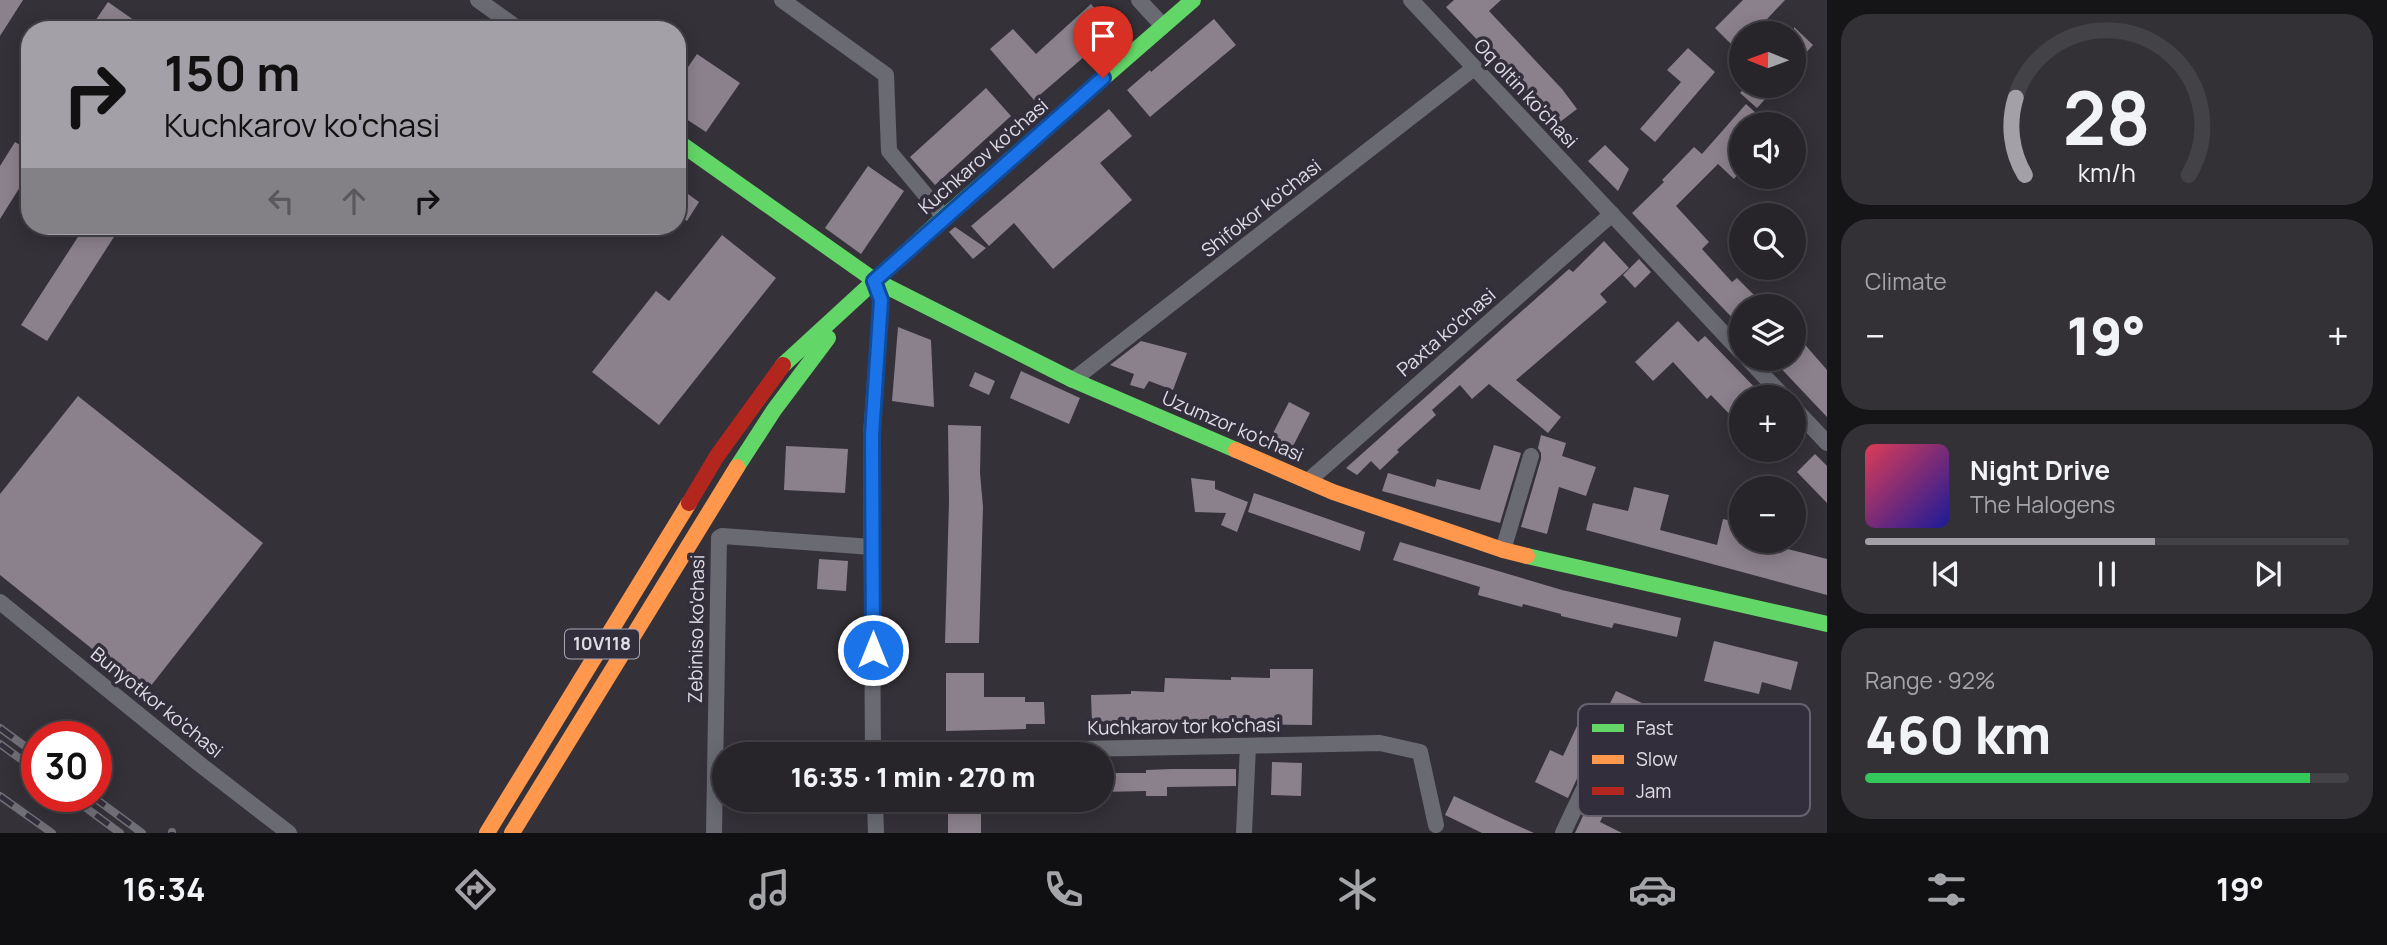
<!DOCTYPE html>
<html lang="en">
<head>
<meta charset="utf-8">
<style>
	body { margin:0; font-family:Manrope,sans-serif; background:#333136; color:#f1f3f6; height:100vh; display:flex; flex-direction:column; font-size:26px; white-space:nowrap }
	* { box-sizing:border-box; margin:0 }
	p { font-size:23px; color:#a4a5a8 }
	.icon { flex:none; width:38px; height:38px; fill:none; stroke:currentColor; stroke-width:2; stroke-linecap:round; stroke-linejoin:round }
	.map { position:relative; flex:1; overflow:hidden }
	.sheet { display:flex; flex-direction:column; gap:14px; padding:14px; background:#151417; width:560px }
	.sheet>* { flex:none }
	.hud { position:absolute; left:21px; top:21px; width:665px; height:214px; border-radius:28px; box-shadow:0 4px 18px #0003,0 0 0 2px #434247; background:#a4a0a8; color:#111; overflow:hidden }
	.needle { width:46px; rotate:271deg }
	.fabs { position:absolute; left:1729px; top:21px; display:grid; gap:14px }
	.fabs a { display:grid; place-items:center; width:77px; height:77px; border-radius:50%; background:#27252a; box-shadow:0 4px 18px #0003,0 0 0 2px #434247; font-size:35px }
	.speed { position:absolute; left:21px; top:721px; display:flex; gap:14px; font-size:35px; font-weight:700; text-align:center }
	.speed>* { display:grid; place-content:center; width:91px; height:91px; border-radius:50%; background:#27252a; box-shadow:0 4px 18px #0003,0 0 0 2px #434247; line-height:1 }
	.speed .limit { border:10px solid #d22; background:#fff; color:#111 }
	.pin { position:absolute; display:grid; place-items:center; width:60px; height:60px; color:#fff; margin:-72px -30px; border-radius:50% 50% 50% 0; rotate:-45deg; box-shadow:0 0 7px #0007 }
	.pin .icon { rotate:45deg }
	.me { position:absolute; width:77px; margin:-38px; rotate:0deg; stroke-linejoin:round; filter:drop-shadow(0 0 5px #0008) }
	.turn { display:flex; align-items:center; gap:24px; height:147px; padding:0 28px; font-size:32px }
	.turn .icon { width:91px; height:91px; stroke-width:2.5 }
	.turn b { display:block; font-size:49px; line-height:60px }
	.lanes { display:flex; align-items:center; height:66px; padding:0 28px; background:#0003; justify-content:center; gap:35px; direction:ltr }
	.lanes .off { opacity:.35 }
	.big { font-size:52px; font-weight:800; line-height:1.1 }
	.sheet .widget { flex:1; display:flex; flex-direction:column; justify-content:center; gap:10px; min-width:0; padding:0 24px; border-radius:28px; background:#333136 }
	.sheet .dial { align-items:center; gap:0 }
	.dial svg { height:182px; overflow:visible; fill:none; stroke:#434247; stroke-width:7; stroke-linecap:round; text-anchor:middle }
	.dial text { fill:#f1f3f6; stroke:none }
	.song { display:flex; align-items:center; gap:21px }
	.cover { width:84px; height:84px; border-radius:10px; background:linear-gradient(135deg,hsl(350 70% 55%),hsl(240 70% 35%)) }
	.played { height:7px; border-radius:4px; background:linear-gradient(90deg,#a4a0a8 60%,#434247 60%) }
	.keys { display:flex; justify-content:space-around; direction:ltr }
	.heat { display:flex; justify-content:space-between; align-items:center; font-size:38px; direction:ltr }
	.charge { height:10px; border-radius:5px; background:linear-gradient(90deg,#34c759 92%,#434247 0) }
	.trip { position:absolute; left:712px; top:742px; width:402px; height:70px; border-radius:35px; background:#27252a; box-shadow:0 4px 18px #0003,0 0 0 2px #434247; font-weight:800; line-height:70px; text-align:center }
	.tabs { display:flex; height:112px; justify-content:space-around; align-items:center; background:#100f11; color:#a4a5a8 }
	.tabs .icon { width:49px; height:49px }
	.tabs .active { color:#a4a0a8 }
	.tabs b { font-size:32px; color:#f1f3f6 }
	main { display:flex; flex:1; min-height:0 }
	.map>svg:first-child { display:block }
	.building { fill:#8b818c }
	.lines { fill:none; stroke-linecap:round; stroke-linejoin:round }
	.street { stroke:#6a6a73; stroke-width:16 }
	.fast { stroke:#63d668; stroke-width:16 }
	.slow { stroke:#ff974d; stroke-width:16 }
	.jam { stroke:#b3261e; stroke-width:16 }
	.rail-casing { stroke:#706f75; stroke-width:8 }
	.rail { stroke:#332e3b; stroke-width:5; stroke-dasharray:16; stroke-linecap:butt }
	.route-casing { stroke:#114b97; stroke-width:18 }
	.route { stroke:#1a73e8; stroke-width:12 }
	.labels { text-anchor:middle; stroke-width:7; stroke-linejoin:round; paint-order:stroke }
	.shield { fill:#332e3b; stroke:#aca8b2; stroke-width:2 }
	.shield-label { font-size:18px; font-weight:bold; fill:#e0dce5 }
	.street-label { font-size:19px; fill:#e0dce5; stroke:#332e3b }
	.key { fill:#332e3b; stroke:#67626e; stroke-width:2 }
	.key-label { font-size:19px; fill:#e0dce5 }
</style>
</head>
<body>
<main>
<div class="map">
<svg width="1827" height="833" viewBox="0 0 1827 833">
	<rect width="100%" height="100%" fill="#343138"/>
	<!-- building -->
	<g class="building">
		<polygon points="0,0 23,0 0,36"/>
		<polygon points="1454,0 1501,0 1489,11 1562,89 1577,109 1556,125 1538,103 1534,107 1498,70 1503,67 1446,7"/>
		<polygon points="1743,0 1785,0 1754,33 1741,33 1741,54 1715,28"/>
		<polygon points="108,2 148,30 89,30"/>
		<polygon points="1091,4 1114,31 1034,100 990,49 1013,29 1036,54"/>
		<polygon points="1214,19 1236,45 1150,117 1127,90 1150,70 1151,72"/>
		<polygon points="1794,27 1813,45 1794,66"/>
		<polygon points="1688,48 1715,72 1655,142 1640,129 1681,82 1667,70"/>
		<polygon points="697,54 740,83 706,132 677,113 677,83"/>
		<polygon points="1747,86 1777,86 1757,108 1740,93"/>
		<polygon points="986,88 1011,116 935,185 910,157"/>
		<polygon points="1746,104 1768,124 1741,124 1741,170 1734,179 1718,164 1676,206 1709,242 1702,249 1732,282 1737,278 1765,306 1741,306 1741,327 1632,213 1664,182 1662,180 1694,147 1702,154"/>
		<polygon points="1109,109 1132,136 1100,163 1132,200 1053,269 1014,223 989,246 971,226"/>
		<polygon points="15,142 30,151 30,171 0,219 0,166"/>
		<polygon points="1605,145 1629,169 1618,191 1588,161"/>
		<polygon points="868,166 904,191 861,254 825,228"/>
		<polygon points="677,186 699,202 687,221 677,214"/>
		<polygon points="85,226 121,226 47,341 21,325"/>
		<polygon points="955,227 986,248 973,259 949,232"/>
		<polygon points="722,235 776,278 659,425 592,372 656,291 669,301"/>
		<polygon points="1604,241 1629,268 1600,294 1607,302 1516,380 1561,417 1548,433 1489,384 1472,399 1460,385 1432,410 1436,415 1397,450 1399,452 1380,470 1371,461 1357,475 1346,468 1569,269 1573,272"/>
		<polygon points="1639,259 1651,272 1635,288 1623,275"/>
		<polygon points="1678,321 1698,342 1705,336 1764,397 1741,397 1741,426 1711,395 1707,399 1673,362 1653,381 1635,362"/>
		<polygon points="898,327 931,340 934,407 892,401"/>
		<polygon points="1794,332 1827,370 1827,417 1772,359 1794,359"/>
		<polygon points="1141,341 1187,353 1173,390 1149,381 1144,389 1130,385 1134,374 1110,365"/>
		<polygon points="1021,371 1080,398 1069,424 1010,398"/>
		<polygon points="975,372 995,381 989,395 969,386"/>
		<polygon points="78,396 263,543 146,692 0,575 0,494"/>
		<polygon points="1289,402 1310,413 1292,448 1271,437"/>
		<polygon points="948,425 981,426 980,473 983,507 979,643 945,643 949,502"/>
		<polygon points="1541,435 1566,443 1562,456 1596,467 1586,496 1559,487 1547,534 1521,527 1541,459 1541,453 1538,448"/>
		<polygon points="1494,445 1521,453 1500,523 1382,491 1388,473 1435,487 1437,479 1480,490"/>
		<polygon points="786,446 848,449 845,493 784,490"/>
		<polygon points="1815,454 1827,466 1827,503 1797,472"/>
		<polygon points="1191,478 1215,481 1215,489 1248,502 1237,532 1221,525 1226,513 1195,512"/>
		<polygon points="1634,487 1669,495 1660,530 1717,545 1723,519 1741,523 1741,541 1777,541 1776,546 1827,559 1827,595 1586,530 1593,503 1628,511"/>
		<polygon points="1254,493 1365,532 1360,551 1248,512"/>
		<polygon points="1400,542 1562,590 1681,618 1677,637 1614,623 1612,628 1561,616 1561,614 1523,604 1522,607 1478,595 1480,587 1393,560"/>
		<polygon points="819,559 848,561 846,591 817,589"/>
		<polygon points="1714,641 1798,662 1791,690 1762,682 1759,694 1704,681"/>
		<polygon points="1270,669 1313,669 1312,725 1175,723 1175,726 1130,725 1130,722 1092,724 1091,695 1131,694 1131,691 1164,692 1165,678 1231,680 1231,677 1270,678"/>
		<polygon points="946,673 984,673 984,697 1025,697 1025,702 1044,702 1045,724 1026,724 1026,729 946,731"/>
		<polygon points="1616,691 1655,709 1641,739 1602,720"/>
		<polygon points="1577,726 1600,737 1594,742 1568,798 1535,782 1550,750 1563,756"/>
		<polygon points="1272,762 1302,763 1301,796 1271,795"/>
		<polygon points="1172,769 1236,769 1236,786 1167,787 1167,796 1146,796 1146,791 1102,792 1102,773 1146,773 1146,770"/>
		<polygon points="1602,775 1619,782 1600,822 1622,833 1575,833"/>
		<polygon points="1454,796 1503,819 1534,833 1482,833 1445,815"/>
		<polygon points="948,809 981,810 981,833 948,833"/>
	</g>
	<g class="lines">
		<!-- street -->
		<g class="street">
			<polyline points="478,0 520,30"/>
			<polyline points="782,0 886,75 889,151 944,217"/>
			<polyline points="1139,0 1163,26"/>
			<polyline points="1411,0 1741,352"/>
			<polyline points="1748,359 1784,397"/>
			<polyline points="1073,380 1474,68"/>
			<polyline points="1794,408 1827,443"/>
			<polyline points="1308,481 1612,214"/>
			<polyline points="1503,550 1531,456"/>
			<polyline points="0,602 202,766 289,833"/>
			<polyline points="873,753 1380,743 1420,752 1436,825"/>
			<polyline points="873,754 871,435 881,300 874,280"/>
			<polyline points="875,800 876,833"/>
			<polyline points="714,833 719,538 722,536 872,547"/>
			<polyline points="1244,833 1248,746"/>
			<polyline points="1563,833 1604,746"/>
		</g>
		<!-- fast -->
		<g class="fast">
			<polyline points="677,141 874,280 1073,380 1236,450"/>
			<polyline points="783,365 944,217 1193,0"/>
			<polyline points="737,467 774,410 828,338"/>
			<polyline points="1527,556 1827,624"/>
		</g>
		<!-- slow -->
		<g class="slow">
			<polyline points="1236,450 1333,492 1503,550 1527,556"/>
			<polyline points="487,833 689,503"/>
			<polyline points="512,833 737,467"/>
		</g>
		<!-- jam -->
		<polyline class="jam" points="689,503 717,456 783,365"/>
		<defs>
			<g id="rail">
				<polyline points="0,728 37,755"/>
				<polyline points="0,744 37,771"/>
				<polyline points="0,796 52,833"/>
				<polyline points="70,796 120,833"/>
				<polyline points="92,796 142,833"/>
				<polyline points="172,832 172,833"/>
			</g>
		</defs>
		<!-- rail casing -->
		<use href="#rail" class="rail-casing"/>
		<!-- rail -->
		<use href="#rail" class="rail"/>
	</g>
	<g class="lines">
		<defs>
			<polyline id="route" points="873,650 872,435 881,300 874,281 1103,78"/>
		</defs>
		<!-- route casing -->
		<use href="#route" class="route-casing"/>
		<!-- route -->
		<use href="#route" class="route"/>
	</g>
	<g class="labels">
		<!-- shield labels -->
		<rect class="shield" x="565" y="629.5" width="74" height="29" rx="5"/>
		<g class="shield-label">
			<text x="602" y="650">10V118</text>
		</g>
		<!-- street labels -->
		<g class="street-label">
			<text transform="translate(1526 93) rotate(47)" y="7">Oq oltin ko'chasi</text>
			<text transform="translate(983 156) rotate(-41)" y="7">Kuchkarov ko'chasi</text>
			<text transform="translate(1261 208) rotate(-38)" y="7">Shifokor ko'chasi</text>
			<text transform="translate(1446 332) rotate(-41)" y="7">Paxta ko'chasi</text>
			<text transform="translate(1233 426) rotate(23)" y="7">Uzumzor ko'chasi</text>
			<text transform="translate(696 629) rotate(-89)" y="7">Zebiniso ko'chasi</text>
			<text transform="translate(157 702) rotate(39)" y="7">Bunyotkor ko'chasi</text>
			<text transform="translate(1184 726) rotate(-1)" y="7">Kuchkarov tor ko'chasi</text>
		</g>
	</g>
	<!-- legend -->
	<rect x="1578" y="704" width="232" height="112" rx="10" class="key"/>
	<rect x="1592" y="724" width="32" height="8" fill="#63d668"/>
	<rect x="1592" y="755" width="32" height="9" fill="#ff974d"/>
	<rect x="1592" y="787" width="32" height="8" fill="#b3261e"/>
	<g class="key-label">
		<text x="1636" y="735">Fast</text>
		<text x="1636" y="766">Slow</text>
		<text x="1636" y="798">Jam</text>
	</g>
</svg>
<div class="fabs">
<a><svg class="needle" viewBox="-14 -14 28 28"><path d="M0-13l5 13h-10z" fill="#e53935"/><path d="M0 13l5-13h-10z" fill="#a4a5a8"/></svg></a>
<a><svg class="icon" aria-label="sound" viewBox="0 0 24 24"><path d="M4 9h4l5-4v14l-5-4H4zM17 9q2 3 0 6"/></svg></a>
<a><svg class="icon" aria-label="search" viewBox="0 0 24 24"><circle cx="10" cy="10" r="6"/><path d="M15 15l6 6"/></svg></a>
<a><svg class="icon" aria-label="layers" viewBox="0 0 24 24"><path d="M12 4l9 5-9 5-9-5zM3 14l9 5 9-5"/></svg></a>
<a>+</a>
<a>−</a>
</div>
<div class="speed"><div class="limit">30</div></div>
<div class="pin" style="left:1103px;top:78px;background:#d93025"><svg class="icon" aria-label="arrive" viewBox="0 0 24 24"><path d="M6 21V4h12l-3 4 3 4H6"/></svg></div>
<svg class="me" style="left:873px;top:650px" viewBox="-20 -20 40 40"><circle r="17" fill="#1a73e8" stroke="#fff" stroke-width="3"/><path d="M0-11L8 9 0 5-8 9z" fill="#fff"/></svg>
<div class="trip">16:35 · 1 min · 270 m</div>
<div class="hud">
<div class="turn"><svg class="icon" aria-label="right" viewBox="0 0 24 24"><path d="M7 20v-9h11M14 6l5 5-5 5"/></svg><div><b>150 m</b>Kuchkarov ko'chasi</div></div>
<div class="lanes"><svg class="icon off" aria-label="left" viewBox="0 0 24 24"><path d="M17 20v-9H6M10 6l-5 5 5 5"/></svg><svg class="icon off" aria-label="ahead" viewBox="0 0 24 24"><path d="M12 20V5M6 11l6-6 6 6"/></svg><svg class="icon" aria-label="right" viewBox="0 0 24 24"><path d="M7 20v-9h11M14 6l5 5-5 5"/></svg></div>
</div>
</div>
<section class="sheet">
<div class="widget dial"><svg viewBox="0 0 100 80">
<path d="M14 69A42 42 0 1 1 86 69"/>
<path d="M14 69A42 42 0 0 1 10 35" stroke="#a4a0a8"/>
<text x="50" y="56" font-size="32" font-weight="700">28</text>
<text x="50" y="72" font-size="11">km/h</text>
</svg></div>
<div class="widget"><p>Climate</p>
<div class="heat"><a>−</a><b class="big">19°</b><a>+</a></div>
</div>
<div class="widget">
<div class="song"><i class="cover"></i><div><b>Night Drive</b><p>The Halogens</p></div></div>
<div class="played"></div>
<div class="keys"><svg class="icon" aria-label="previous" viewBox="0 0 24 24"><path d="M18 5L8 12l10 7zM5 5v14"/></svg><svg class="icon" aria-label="pause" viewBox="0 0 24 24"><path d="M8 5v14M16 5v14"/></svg><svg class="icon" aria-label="next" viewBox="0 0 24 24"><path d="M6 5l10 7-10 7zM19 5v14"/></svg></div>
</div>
<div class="widget"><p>Range · 92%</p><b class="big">460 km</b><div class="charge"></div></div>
</section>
</main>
<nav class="tabs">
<b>16:34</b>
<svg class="icon active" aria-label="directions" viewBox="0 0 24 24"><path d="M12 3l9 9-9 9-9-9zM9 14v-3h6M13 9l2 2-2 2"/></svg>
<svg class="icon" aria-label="music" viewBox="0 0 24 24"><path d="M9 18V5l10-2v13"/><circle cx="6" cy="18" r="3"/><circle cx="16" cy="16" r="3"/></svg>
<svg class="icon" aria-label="phone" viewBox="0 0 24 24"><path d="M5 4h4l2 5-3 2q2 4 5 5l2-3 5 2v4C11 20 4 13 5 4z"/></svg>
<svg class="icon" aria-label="climate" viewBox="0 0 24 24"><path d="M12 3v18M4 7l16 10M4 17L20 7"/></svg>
<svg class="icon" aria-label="car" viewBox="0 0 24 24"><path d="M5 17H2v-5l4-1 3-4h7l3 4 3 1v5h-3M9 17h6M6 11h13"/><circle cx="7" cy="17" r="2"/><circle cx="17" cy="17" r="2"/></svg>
<svg class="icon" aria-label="filters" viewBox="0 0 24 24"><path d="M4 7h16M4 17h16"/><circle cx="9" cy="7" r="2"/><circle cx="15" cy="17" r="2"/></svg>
<b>19°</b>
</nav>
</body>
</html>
